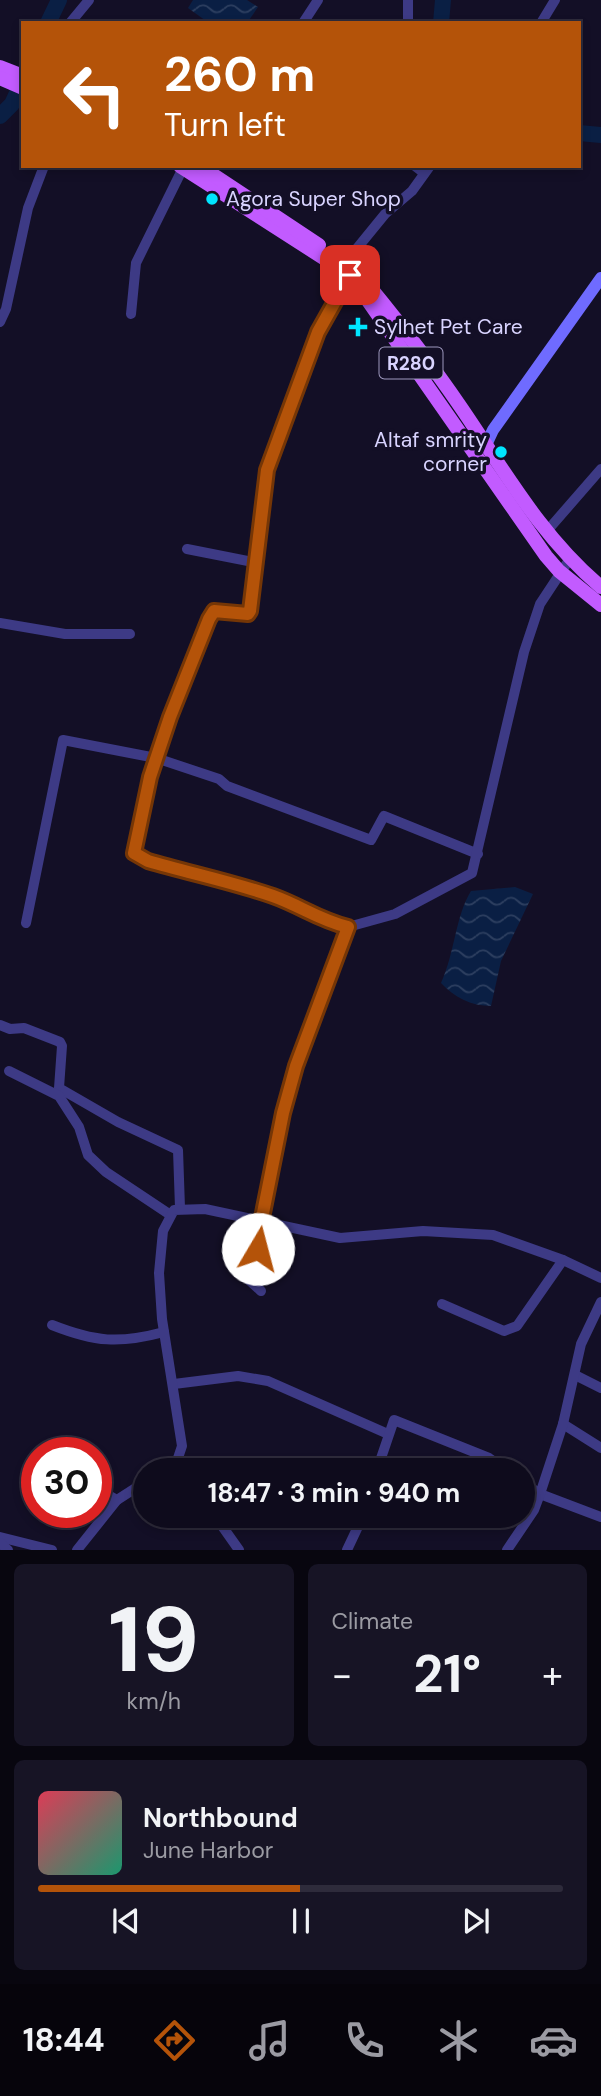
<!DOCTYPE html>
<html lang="en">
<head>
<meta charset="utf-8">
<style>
	body { margin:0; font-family:"DM Sans",sans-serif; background:#171425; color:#f1f3f6; height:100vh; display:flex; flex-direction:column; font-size:26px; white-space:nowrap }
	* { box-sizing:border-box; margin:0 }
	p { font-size:23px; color:#9b9ba3 }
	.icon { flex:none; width:38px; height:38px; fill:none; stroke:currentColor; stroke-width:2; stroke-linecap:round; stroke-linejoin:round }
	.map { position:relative; height:1550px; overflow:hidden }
	.panel { display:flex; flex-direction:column; gap:14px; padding:14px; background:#08060f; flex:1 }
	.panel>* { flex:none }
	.guide { position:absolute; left:21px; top:21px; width:560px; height:147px; border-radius:0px; box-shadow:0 4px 10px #0003,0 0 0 2px #2e2b3b; background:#b45309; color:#fff; overflow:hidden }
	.speed { position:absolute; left:21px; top:1437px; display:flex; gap:14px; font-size:35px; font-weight:700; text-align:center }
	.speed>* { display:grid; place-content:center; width:91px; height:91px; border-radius:50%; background:#0e0b1c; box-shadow:0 4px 10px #0003,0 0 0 2px #2e2b3b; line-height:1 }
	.speed .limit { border:10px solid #d22; background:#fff; color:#111 }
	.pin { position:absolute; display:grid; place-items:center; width:60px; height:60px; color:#fff; margin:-30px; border-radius:14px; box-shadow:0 4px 10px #0006 }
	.me { position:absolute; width:77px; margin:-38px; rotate:8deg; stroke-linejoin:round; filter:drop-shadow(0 0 5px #0008) }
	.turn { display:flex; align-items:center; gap:24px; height:147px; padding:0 28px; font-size:32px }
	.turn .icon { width:91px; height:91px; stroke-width:2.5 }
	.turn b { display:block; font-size:49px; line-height:60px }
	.big { font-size:52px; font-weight:700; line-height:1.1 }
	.panel .card { flex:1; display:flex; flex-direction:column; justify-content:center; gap:10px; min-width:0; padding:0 24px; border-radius:10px; background:#171425 }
	.panel .dial { align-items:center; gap:0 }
	.dial b { font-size:91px; line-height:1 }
	.song { display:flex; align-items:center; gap:21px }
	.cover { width:84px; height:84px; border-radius:10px; background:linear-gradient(135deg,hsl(350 70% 55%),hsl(160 70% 35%)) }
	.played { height:7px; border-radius:4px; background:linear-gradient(90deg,#b45309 50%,#2e2b3b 50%) }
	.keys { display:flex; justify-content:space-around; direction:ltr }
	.heat { display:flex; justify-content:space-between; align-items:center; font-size:38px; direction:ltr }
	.panel .tiles { flex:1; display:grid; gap:14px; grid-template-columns:1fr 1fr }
	.card:last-child { grid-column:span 2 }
	.trip { position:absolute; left:133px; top:1458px; width:402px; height:70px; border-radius:35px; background:#0e0b1c; box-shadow:0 4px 10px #0003,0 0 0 2px #2e2b3b; font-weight:700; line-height:70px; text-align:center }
	.menu { display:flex; height:112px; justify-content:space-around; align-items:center; background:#06040b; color:#9b9ba3 }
	.menu .icon { width:49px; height:49px }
	.menu .current { color:#b45309 }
	.menu b { font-size:32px; color:#f1f3f6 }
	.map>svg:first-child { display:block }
	.water { fill:url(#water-waves) }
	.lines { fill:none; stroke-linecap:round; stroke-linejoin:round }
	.river { stroke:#0a1f44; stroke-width:16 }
	.minor { stroke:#3d3a85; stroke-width:10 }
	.secondary { stroke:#6f6bff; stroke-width:12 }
	.primary { stroke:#c25bff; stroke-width:14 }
	.route-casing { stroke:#753606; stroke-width:18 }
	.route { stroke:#b45309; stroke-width:12 }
	.poi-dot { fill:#00e5ff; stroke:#130f26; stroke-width:2.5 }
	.labels { text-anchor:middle; stroke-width:7; stroke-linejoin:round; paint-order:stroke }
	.shield { fill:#130f26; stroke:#9e99be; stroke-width:2 }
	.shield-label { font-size:19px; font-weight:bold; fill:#d9d4ff }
	.poi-label { font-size:21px; fill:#d9d4ff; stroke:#130f26; text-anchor:start }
</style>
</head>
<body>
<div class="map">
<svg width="601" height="1550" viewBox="0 0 601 1550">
	<defs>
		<pattern id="water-waves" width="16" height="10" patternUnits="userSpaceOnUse" patternTransform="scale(1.75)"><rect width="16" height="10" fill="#0a1f44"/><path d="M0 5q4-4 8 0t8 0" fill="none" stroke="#2d3f60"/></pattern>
	</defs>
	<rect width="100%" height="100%" fill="#130f26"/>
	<!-- water -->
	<g class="water">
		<polygon points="193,0 247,0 258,7 247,23 209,23 188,8"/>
		<path d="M515,887L533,894L501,961L491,1006C471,1006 454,997 441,983C455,953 455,917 471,891Z"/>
	</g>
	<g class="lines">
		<!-- river -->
		<g class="river">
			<polyline points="48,23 59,0"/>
			<polyline points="441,23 443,0"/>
			<polyline points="0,116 12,104 23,80"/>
			<polyline points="579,133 601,135"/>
		</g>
		<!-- minor -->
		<g class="minor">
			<polyline points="70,23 89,0"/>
			<polyline points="303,23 318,0"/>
			<polyline points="408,23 408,0"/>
			<polyline points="541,23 555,0"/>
			<polyline points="415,166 424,173"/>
			<polyline points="345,263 385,214 412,191 430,166"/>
			<polyline points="131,314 136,263 183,168"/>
			<polyline points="0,322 6,309 28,208 44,166"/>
			<polyline points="547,531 601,469"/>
			<polyline points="187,549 258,563"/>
			<polyline points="0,623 65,634 130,634"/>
			<polyline points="26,923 63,740 156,758 219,779 227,786 371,840 384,816 478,854"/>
			<path d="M348,927C317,920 293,902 263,893C225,881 186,872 148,861L134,853L150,777L170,717L209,619L214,611L248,614L250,611L267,470L318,333L350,275"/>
			<polyline points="0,1025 10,1029 24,1028 60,1042 62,1046 59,1088 118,1122 178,1150 180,1208"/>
			<polyline points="9,1071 59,1096 79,1127 88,1155 106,1172 169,1214"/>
			<polyline points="261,1223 283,1113 296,1066 348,927 395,914 472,873 524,652 540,604 569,560"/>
			<polyline points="261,1291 249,1280 266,1224"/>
			<polyline points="442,1304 504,1331 517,1326 563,1260"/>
			<path d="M52,1325C95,1342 119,1344 164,1332"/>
			<polyline points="575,1375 601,1388"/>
			<polyline points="174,1384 238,1376 268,1381 388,1434"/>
			<polyline points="563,1424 601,1448"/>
			<polyline points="174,1470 182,1446 162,1319 159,1273 163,1231 174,1210 205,1209 340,1238 423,1231 493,1235 563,1260 601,1278"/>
			<polyline points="377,1470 394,1420 489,1458 506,1470"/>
			<polyline points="523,1482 540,1494 601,1517"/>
			<polyline points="96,1488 117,1500"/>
			<polyline points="215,1516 239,1550"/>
			<polyline points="0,1537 52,1550"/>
			<polyline points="0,1543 8,1550"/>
			<polyline points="77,1550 117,1500 145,1482"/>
			<polyline points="347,1550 363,1516"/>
			<polyline points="507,1550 534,1510 540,1494 563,1424 581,1344 601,1302"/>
		</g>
		<!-- secondary -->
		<polyline class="secondary" points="486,445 493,430 601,278"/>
		<!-- primary -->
		<g class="primary">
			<polyline points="0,67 23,76"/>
			<polyline points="0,78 23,88"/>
			<polyline points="180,166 350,275 546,556 559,571 601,605"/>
			<polyline points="200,166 319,245"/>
			<path d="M369,286C401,325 432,365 460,406C504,470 541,537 601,587"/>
		</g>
	</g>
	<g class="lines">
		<defs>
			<path id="route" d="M258,1249L266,1224L261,1223L283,1113L296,1066L348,927C319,920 301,906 273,896C233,882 189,873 148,861L134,853L150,777L170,717L209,619L214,611L248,614L250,611L267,470L318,332L350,275"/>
		</defs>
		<!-- route casing -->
		<use href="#route" class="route-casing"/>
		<!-- route -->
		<use href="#route" class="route"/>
	</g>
	<!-- markers -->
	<g class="poi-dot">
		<circle cx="212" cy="199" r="7"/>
		<path d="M354.5 316.5h7v7h7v7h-7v7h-7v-7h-7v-7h7z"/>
		<circle cx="501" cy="452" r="7"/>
	</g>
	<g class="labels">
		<!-- shield labels -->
		<rect class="shield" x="379.5" y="347.5" width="63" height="31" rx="5"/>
		<g class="shield-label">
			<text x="411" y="370">R280</text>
		</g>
		<!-- poi labels -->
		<g class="poi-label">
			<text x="226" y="206">Agora Super Shop</text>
			<text x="374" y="334">Sylhet Pet Care</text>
			<text x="487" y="447" text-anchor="end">Altaf smrity<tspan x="487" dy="24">corner</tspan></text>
		</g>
	</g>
</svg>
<div class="speed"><div class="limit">30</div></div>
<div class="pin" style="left:350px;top:275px;background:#d93025"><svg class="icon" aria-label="arrive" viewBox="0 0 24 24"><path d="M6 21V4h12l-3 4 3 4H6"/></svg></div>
<svg class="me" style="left:258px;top:1249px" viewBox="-20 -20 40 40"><circle r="19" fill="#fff"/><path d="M0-13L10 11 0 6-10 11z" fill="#b45309"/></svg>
<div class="trip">18:47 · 3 min · 940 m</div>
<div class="guide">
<div class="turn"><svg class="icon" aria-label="left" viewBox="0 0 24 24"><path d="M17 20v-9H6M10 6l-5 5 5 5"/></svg><div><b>260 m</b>Turn left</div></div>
</div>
</div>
<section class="panel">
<div class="tiles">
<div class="card dial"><b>19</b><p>km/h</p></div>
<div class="card"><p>Climate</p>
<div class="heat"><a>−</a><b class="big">21°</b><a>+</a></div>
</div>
<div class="card">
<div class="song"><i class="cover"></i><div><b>Northbound</b><p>June Harbor</p></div></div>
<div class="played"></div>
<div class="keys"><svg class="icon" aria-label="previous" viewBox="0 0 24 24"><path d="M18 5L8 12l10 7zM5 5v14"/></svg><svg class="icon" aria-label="pause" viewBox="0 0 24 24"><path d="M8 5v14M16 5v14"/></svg><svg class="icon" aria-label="next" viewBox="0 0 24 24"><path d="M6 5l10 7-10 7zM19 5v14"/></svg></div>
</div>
</div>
</section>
<nav class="menu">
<b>18:44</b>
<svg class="icon current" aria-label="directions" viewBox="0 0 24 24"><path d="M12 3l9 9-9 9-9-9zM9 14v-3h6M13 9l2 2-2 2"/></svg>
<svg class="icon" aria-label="music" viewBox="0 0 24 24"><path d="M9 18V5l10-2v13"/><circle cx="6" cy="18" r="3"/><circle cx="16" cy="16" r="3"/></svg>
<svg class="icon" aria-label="phone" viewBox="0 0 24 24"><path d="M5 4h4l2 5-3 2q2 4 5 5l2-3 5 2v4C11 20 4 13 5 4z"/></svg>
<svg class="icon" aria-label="climate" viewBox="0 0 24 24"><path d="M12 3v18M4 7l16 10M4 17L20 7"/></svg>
<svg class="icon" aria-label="car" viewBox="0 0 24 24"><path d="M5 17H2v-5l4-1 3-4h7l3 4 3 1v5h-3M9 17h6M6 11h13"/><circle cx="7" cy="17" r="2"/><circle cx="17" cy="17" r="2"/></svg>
</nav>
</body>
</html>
